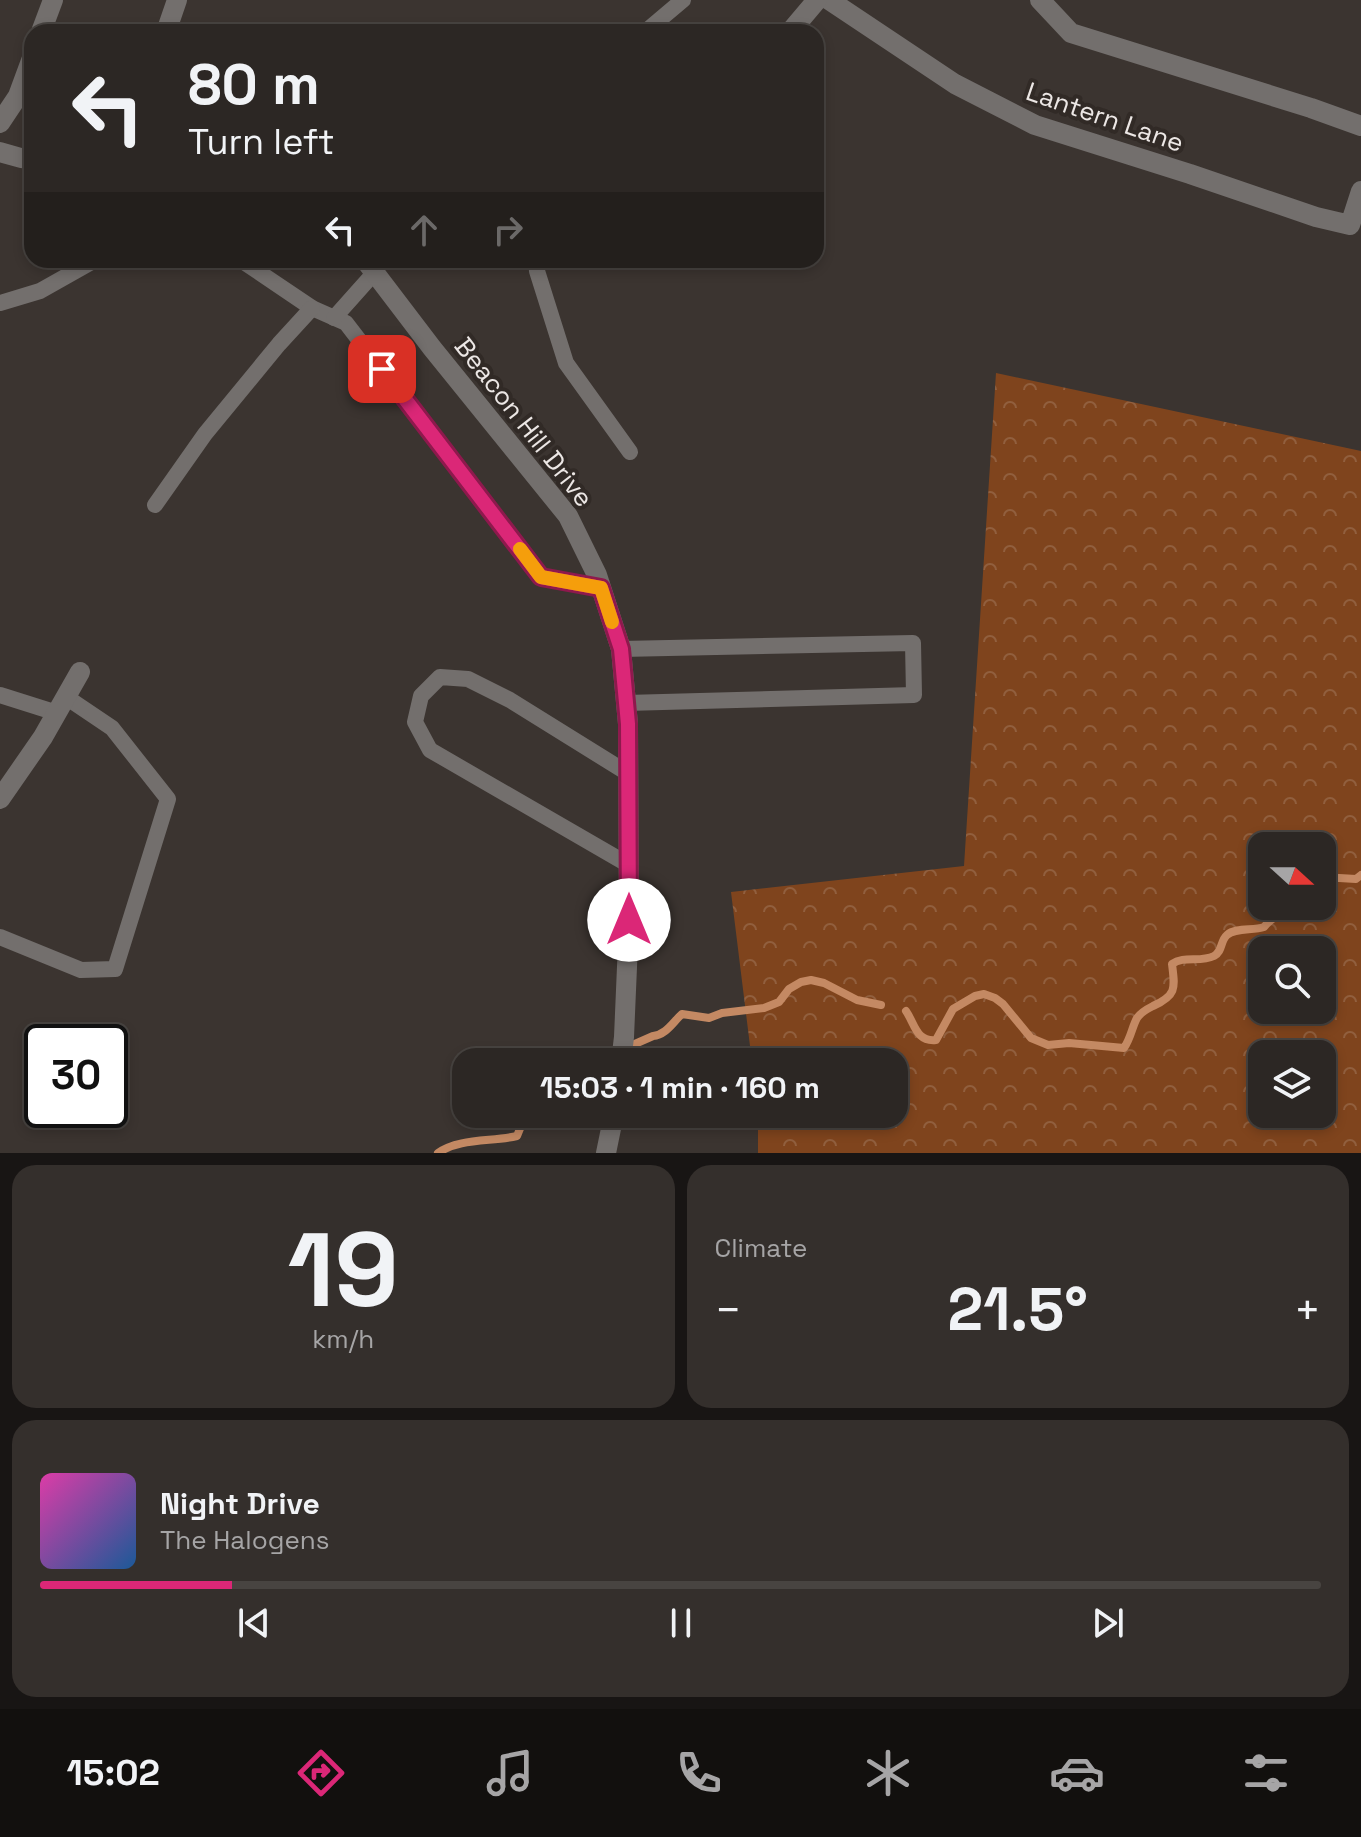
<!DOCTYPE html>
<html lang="en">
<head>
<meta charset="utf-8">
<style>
	body { margin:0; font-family:"Space Grotesk",sans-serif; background:#342f2c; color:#f1f3f6; height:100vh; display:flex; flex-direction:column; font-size:30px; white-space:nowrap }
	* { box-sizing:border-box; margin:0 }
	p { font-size:26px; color:#a6a5a6 }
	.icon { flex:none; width:44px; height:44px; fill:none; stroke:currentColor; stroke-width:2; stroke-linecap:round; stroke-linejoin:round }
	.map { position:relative; height:1153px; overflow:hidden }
	.details { display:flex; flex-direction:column; gap:12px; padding:12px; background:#181514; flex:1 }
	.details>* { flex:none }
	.guide { position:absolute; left:24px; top:24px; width:800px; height:244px; border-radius:24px; box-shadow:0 4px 12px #0003,0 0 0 2px #484441; background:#2c2724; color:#f1f3f6; overflow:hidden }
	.needle { width:52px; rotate:111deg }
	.tools { position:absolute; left:1248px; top:832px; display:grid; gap:16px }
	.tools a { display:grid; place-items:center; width:88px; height:88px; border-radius:16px; background:#2c2724; box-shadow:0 4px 12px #0003,0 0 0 2px #484441; font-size:40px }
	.speed { position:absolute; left:24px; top:1024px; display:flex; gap:16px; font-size:40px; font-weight:700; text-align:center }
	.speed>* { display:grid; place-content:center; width:104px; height:104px; border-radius:50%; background:#2c2724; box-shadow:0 4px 12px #0003,0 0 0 2px #484441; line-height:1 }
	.speed .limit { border:4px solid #111; border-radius:12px; background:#fff; color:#111 }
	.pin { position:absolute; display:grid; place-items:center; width:68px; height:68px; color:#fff; margin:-34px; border-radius:16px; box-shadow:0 4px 12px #0006 }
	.me { position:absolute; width:88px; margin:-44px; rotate:0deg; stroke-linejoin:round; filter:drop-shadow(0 0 6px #0008) }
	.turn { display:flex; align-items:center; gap:28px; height:168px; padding:0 32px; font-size:36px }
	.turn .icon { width:104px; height:104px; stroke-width:2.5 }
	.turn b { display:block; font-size:56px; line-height:68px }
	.lanes { display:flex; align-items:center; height:76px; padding:0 32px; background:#0003; justify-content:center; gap:40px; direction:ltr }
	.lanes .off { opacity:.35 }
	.big { font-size:60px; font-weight:700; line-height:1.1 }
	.details .tile { flex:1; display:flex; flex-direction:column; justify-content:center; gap:12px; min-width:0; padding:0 28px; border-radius:24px; background:#342f2c }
	.details .dial { align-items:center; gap:0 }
	.dial b { font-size:104px; line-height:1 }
	.song { display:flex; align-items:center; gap:24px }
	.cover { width:96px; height:96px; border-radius:12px; background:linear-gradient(135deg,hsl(320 70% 55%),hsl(210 70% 35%)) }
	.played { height:8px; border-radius:4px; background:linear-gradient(90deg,#db2777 15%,#484441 15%) }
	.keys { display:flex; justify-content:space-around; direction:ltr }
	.heat { display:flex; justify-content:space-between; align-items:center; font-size:44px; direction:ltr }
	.details .tiles { flex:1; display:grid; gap:12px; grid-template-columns:1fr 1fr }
	.tile:last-child { grid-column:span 2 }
	.trip { position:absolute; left:452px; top:1048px; width:456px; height:80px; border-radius:24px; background:#2c2724; box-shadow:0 4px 12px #0003,0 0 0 2px #484441; font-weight:700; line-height:80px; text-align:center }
	.dock { display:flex; height:128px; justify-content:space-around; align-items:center; background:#12100e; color:#a6a5a6 }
	.dock .icon { width:56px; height:56px }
	.dock .selected { color:#db2777 }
	.dock b { font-size:36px; color:#f1f3f6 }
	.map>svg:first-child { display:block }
	.forest { fill:url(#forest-crowns); fill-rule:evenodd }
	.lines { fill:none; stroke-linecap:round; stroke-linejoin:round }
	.stream { stroke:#c48963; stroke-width:8 }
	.service { stroke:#736f6d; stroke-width:16 }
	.minor { stroke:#736f6d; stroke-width:20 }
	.route-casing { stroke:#8e194d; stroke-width:20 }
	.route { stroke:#db2777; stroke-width:14 }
	.slow { stroke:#f59e0b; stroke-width:14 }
	.labels { text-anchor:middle; stroke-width:8; stroke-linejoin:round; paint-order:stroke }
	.street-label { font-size:26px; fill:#ece7e5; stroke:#312a26 }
</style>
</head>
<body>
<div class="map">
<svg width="1361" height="1153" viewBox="0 0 1361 1153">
	<defs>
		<pattern id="forest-crowns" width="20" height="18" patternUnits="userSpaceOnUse" patternTransform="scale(2)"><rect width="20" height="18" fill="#7f441d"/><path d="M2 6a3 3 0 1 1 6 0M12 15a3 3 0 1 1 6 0" fill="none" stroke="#915f3e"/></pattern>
	</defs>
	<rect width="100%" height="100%" fill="#3b3430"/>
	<!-- forest -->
	<path class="forest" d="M996,373L1361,451V1153H758V1114H894V1062H752L731,892L964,866ZM1262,846H1322V906H1262ZM1262,950H1322V1010H1262ZM1262,1054H1322V1114H1262Z"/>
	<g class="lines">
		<!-- stream -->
		<g class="stream">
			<polyline points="1322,877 1356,879 1361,875"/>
			<path d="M906,1011C915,1024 916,1042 936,1040L953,1009L975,996L984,994L995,998L1003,1004L1031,1038L1048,1045L1069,1043L1124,1048C1131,1038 1132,1027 1137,1018C1141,1012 1147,1009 1153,1006C1177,995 1175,988 1172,964C1184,955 1200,963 1214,956C1223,951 1220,941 1227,935C1236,927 1253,931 1264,927C1271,918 1281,915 1287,906"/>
			<path d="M594,1062L653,1036C666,1035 673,1022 682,1014L709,1018L722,1013L764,1008L779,1002L789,989L801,982L811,980L824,983L857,1000L881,1005"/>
			<path d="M438,1153C459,1138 492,1142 517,1136L526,1114"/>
		</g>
		<!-- service -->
		<g class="service">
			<polyline points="645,32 683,0"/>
			<polyline points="241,260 312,308 346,323 541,577 601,588"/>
			<polyline points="536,260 537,271 566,363 630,452"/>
			<polyline points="0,303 40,291 95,260"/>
			<polyline points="334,318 375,272"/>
			<polyline points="155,505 205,434 279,344 312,308"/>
			<polyline points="621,649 913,643 914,695 626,703"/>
			<polyline points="0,695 57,713"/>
			<polyline points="629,774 510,700 468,679 440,677 421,696 415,722 430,750 629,865"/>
			<polyline points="0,937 81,970 115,969 168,799 112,728 66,697"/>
		</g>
		<!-- minor -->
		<g class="minor">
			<polyline points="829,0 955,84 1035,125 1190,174 1316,217 1350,225 1361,191"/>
			<polyline points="1040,0 1071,33 1311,108 1361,126"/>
			<polyline points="41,32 53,0"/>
			<polyline points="166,32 177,0"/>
			<polyline points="790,32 817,0"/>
			<polyline points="0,123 18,96 32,58"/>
			<polyline points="0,152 21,158 32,159"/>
			<polyline points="365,260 432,348 568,516 597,575 621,649 628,724 629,920 624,1037 621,1062"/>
			<polyline points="0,799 43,737 80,672"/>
			<polyline points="606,1153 614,1114"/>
		</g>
	</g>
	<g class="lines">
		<defs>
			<polyline id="route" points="382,369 541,577 601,588 621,649 628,724 629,920"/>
		</defs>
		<!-- route casing -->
		<use href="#route" class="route-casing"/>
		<!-- route -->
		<use href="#route" class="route"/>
		<!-- slow -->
		<polyline class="slow" points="520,549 541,577 601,588 612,622"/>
	</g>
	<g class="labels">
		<!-- street labels -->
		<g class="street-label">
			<text transform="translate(1105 117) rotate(19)" y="9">Lantern Lane</text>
			<text transform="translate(524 422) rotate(52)" y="9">Beacon Hill Drive</text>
		</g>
	</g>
</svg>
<div class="tools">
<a><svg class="needle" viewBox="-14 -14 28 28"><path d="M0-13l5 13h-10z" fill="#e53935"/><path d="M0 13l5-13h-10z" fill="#a6a5a6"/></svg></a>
<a><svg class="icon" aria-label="search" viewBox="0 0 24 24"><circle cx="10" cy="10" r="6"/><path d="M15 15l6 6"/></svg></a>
<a><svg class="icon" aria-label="layers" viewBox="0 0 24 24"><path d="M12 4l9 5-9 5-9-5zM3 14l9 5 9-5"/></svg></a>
</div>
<div class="speed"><div class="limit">30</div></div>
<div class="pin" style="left:382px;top:369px;background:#d93025"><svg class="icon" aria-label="arrive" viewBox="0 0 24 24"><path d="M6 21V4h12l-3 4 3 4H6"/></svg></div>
<svg class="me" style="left:629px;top:920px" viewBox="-20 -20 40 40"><circle r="19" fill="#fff"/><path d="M0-13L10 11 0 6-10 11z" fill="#db2777"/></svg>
<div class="trip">15:03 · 1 min · 160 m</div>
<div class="guide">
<div class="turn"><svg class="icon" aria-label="left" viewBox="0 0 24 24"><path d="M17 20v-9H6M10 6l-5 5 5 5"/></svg><div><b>80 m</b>Turn left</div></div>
<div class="lanes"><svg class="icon" aria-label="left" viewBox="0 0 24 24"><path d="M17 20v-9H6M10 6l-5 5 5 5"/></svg><svg class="icon off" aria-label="ahead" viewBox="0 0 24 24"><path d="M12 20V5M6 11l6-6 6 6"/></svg><svg class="icon off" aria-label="right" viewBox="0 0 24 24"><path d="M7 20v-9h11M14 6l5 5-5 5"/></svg></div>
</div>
</div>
<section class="details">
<div class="tiles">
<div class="tile dial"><b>19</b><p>km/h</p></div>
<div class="tile"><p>Climate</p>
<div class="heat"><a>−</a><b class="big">21.5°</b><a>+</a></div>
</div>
<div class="tile">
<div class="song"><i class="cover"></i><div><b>Night Drive</b><p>The Halogens</p></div></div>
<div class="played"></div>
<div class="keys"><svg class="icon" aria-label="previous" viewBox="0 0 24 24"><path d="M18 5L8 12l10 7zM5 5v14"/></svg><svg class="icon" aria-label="pause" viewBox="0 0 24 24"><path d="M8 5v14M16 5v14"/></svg><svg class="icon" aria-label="next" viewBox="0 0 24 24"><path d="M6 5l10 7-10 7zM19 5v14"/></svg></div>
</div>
</div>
</section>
<nav class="dock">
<b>15:02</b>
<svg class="icon selected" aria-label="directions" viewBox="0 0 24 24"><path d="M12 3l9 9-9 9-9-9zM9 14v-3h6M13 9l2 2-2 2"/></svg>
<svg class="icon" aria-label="music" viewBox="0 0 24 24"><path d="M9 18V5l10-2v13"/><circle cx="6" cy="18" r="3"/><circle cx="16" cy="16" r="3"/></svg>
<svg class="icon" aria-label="phone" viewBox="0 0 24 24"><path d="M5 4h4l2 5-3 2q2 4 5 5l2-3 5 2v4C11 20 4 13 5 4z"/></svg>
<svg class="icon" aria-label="climate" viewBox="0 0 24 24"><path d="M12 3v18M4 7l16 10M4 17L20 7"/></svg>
<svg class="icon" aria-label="car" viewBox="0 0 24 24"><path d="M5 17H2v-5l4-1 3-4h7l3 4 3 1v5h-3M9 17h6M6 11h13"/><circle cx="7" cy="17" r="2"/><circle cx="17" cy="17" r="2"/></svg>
<svg class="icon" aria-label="filters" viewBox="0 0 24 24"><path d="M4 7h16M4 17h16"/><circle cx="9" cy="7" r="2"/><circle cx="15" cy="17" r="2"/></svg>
</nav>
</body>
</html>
